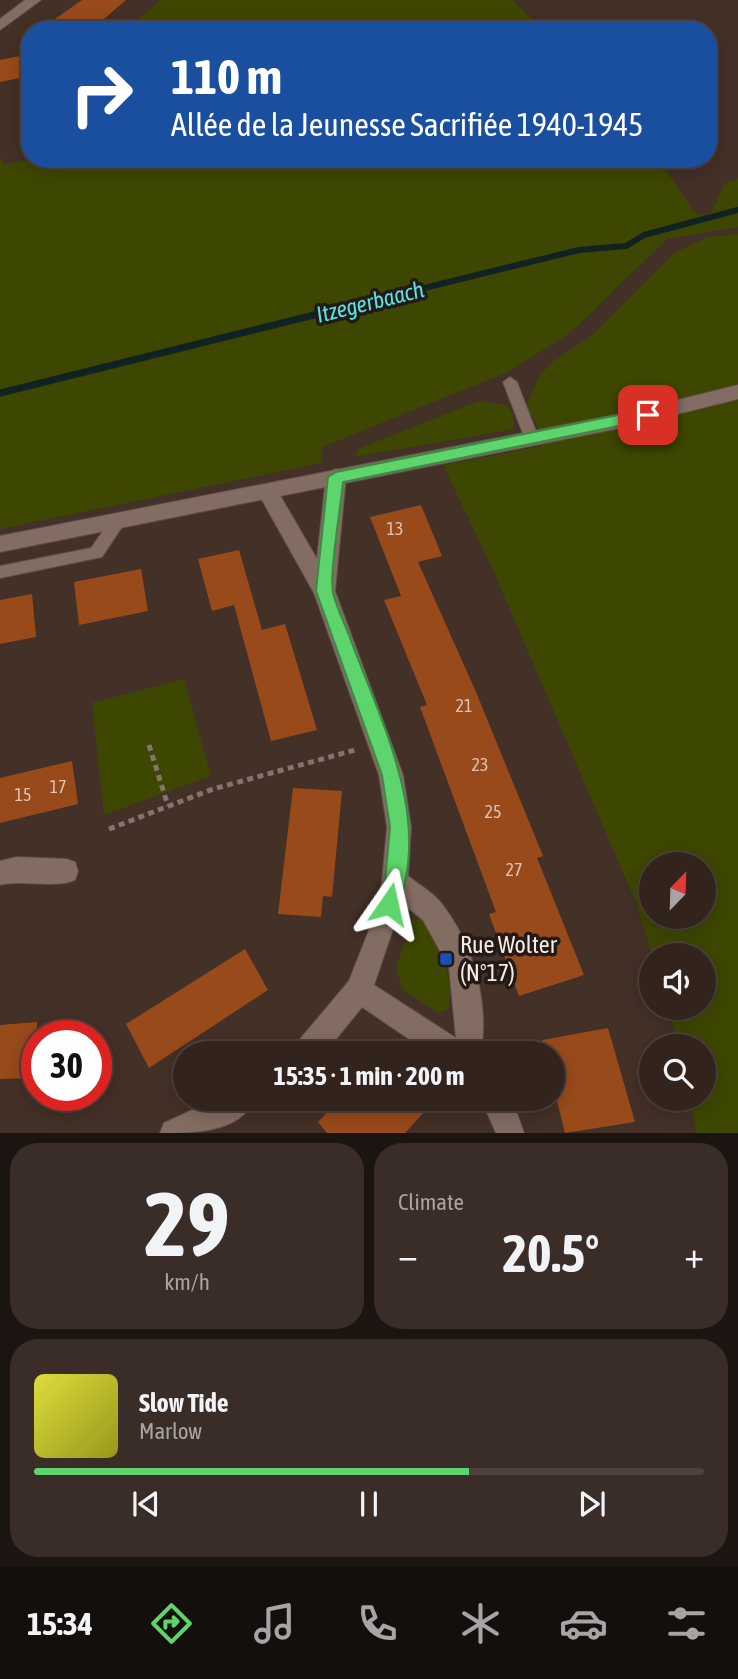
<!DOCTYPE html>
<html lang="en">
<head>
<meta charset="utf-8">
<style>
	body { margin:0; font-family:"Asap Condensed",sans-serif; background:#3a2c26; color:#f1f3f6; height:100vh; display:flex; flex-direction:column; font-size:26px; white-space:nowrap }
	* { box-sizing:border-box; margin:0 }
	p { font-size:23px; color:#a8a4a4 }
	.icon { flex:none; width:38px; height:38px; fill:none; stroke:currentColor; stroke-width:2; stroke-linecap:round; stroke-linejoin:round }
	.map { position:relative; height:1133px; overflow:hidden }
	.panel { display:flex; flex-direction:column; gap:10px; padding:10px; background:#1c1410; flex:1 }
	.panel>* { flex:none }
	.banner { position:absolute; left:21px; top:21px; width:696px; height:147px; border-radius:28px; box-shadow:0 4px 18px #0003,0 0 0 2px #4d413b; background:#1a4fa0; color:#fff; overflow:hidden }
	.needle { width:46px; rotate:23deg }
	.buttons { position:absolute; left:639px; top:852px; display:grid; gap:14px }
	.buttons a { display:grid; place-items:center; width:77px; height:77px; border-radius:50%; background:#32241d; box-shadow:0 4px 18px #0003,0 0 0 2px #4d413b; font-size:35px }
	.speed { position:absolute; left:21px; top:1020px; display:flex; gap:14px; font-size:35px; font-weight:700; text-align:center }
	.speed>* { display:grid; place-content:center; width:91px; height:91px; border-radius:50%; background:#32241d; box-shadow:0 4px 18px #0003,0 0 0 2px #4d413b; line-height:1 }
	.speed .limit { border:10px solid #d22; background:#fff; color:#111 }
	.pin { position:absolute; display:grid; place-items:center; width:60px; height:60px; color:#fff; margin:-30px; border-radius:14px; box-shadow:0 4px 10px #0006 }
	.me { position:absolute; width:77px; margin:-38px; rotate:11deg; stroke-linejoin:round; filter:drop-shadow(0 0 5px #0008) }
	.turn { display:flex; align-items:center; gap:24px; height:147px; padding:0 35px; font-size:32px }
	.turn .icon { width:91px; height:91px; stroke-width:2.5 }
	.turn b { display:block; font-size:49px; line-height:60px }
	.big { font-size:52px; font-weight:700; line-height:1.1 }
	.panel .widget { flex:1; display:flex; flex-direction:column; justify-content:center; gap:10px; min-width:0; padding:0 24px; border-radius:28px; background:#3a2c26 }
	.panel .dial { align-items:center; gap:0 }
	.dial b { font-size:91px; line-height:1 }
	.song { display:flex; align-items:center; gap:21px }
	.cover { width:84px; height:84px; border-radius:10px; background:linear-gradient(135deg,hsl(60 70% 55%),hsl(60 70% 35%)) }
	.played { height:7px; border-radius:4px; background:linear-gradient(90deg,#5ed56c 65%,#4d413b 65%) }
	.keys { display:flex; justify-content:space-around; direction:ltr }
	.heat { display:flex; justify-content:space-between; align-items:center; font-size:38px; direction:ltr }
	.panel .tiles { flex:1; display:grid; gap:10px; grid-template-columns:1fr 1fr }
	.widget:last-child { grid-column:span 2 }
	.trip { position:absolute; left:173px; top:1041px; width:392px; height:70px; border-radius:35px; background:#32241d; box-shadow:0 4px 18px #0003,0 0 0 2px #4d413b; font-weight:700; line-height:70px; text-align:center }
	.dock { display:flex; height:112px; justify-content:space-around; align-items:center; background:#140e0c; color:#a8a4a4 }
	.dock .icon { width:49px; height:49px }
	.dock .active { color:#5ed56c }
	.dock b { font-size:32px; color:#f1f3f6 }
	.map>svg:first-child { display:block }
	.green { fill:#3d4701; fill-rule:evenodd }
	.lines { fill:none; stroke-linecap:round; stroke-linejoin:round }
	.stream-far1 { stroke:#102222; stroke-width:6 }
	.stream { stroke:#102222; stroke-width:7 }
	.building { fill:#984a1b }
	.lane-casing { stroke:#5f4f47; stroke-width:2 }
	.street-casing { stroke:#5f4f47; stroke-width:2 }
	.secondary-casing { stroke:#5f4f47; stroke-width:2 }
	.path { stroke:#84746c; stroke-width:5; stroke-dasharray:6 4.5; stroke-linecap:butt }
	.lane { fill:#836d62; fill-rule:evenodd }
	.street { fill:#836d62; fill-rule:evenodd }
	.secondary { fill:#836d62; fill-rule:evenodd }
	.route { fill:#5ed56c; stroke:#3d8a46; stroke-width:2 }
	.transit-dot { fill:#1a4fb4; stroke:#231a16; stroke-width:2.5 }
	.labels { text-anchor:middle; stroke-width:7; stroke-linejoin:round; paint-order:stroke }
	.number-label { font-size:18px; fill:#e0c3b2 }
	.water-label { font-size:23px; font-style:italic; fill:#58e4e4; stroke:#231a16 }
	.near-poi-label { font-size:24px; fill:#f8ebe5; stroke:#231a16; text-anchor:start }
</style>
</head>
<body>
<div class="map">
<svg width="738" height="1133" viewBox="0 0 738 1133">
	<rect width="100%" height="100%" fill="#433027"/>
	<!-- green -->
	<g class="green">
		<polygon points="160,0 512,0 544,30 127,30"/>
		<polygon points="0,157 4,165 31,159 658,159 694,212 709,217 725,183 738,179 738,227 667,239 570,333 508,372 322,447 322,463 0,529"/>
		<path d="M738,234V1133H696L690,1099H704V1046H679L668,1008H704V956L652,955L637,905L492,568L443,465L542,446L536,421L525,409L539,376L554,361L592,335L674,253L708,237ZM651,864H704V917H651Z"/>
		<polygon points="479,401 506,405 513,413 514,429 355,457 358,449"/>
		<polygon points="184,679 211,776 104,815 92,703"/>
		<path d="M419,919L426,921C438,947 458,982 447,1010L439,1013L403,990L396,968L412,921Z"/>
	</g>
	<g class="lines">
		<!-- stream-far1 -->
		<polyline class="stream-far1" points="412,291 579,250 626,246 644,235 738,210"/>
		<!-- stream -->
		<polyline class="stream" points="0,393 419,289"/>
	</g>
	<!-- building -->
	<g class="building">
		<polygon points="82,0 126,0 91,30 55,19"/>
		<polygon points="30,54 30,76 0,82 0,60"/>
		<polygon points="421,505 442,556 418,562 476,692 543,856 537,858 584,975 519,996 489,914 496,912 420,707 427,705 384,600 401,596 370,517"/>
		<polygon points="239,550 262,630 285,624 317,730 271,741 234,605 212,611 198,559"/>
		<polygon points="141,569 148,611 79,625 74,582"/>
		<polygon points="32,594 36,637 0,644 0,600"/>
		<polygon points="72,761 78,804 0,823 0,778"/>
		<polygon points="293,788 342,791 332,897 323,896 321,917 278,914"/>
		<polygon points="245,949 268,990 149,1068 126,1024"/>
		<polygon points="37,1022 37,1078 0,1079 0,1025"/>
		<polygon points="608,1028 635,1122 565,1133 553,1085 553,1054 545,1054 542,1040"/>
		<polygon points="340,1099 412,1099 424,1112 405,1133 327,1133 318,1122"/>
	</g>
	<g class="lines">
		<defs>
			<g id="lane">
				<polygon points="510,377 517,382 539,439 537,443 527,443 525,439 503,382"/>
				<polygon points="118,515 123,517 126,521 102,557 0,578 0,566 91,548 113,517"/>
			</g>
			<g id="street">
				<path d="M336,469L343,472L346,477L335,591L403,775L411,827L408,876C419,885 434,893 442,904C474,946 489,1001 481,1054H431L362,1007L324,1054H293L296,1044L349,981L371,925L382,882L387,827L379,775L314,593L257,491L260,485H274L317,559L326,477L329,472ZM402,903L423,920L449,967L456,1038L374,985Z"/>
				<path d="M17,857L66,859L75,862L78,871L75,880C52,889 24,879 0,885V861Z"/>
				<path d="M216,1099H255C240,1133 193,1133 160,1133L164,1123Z"/>
				<polygon points="481,1099 512,1099 524,1133 496,1133"/>
			</g>
			<g id="secondary">
				<polygon points="25,0 41,0 0,30 0,19"/>
				<polygon points="738,385 738,399 625,427 0,552 0,536 625,413"/>
			</g>
		</defs>
		<!-- lane casing -->
		<use href="#lane" class="lane-casing"/>
		<!-- street casing -->
		<use href="#street" class="street-casing"/>
		<!-- secondary casing -->
		<use href="#secondary" class="secondary-casing"/>
		<!-- path -->
		<g class="path">
			<polyline points="149,745 168,806"/>
			<polyline points="109,829 213,789 355,750"/>
		</g>
		<!-- lane -->
		<use href="#lane" class="lane"/>
		<!-- street -->
		<use href="#street" class="street"/>
		<!-- secondary -->
		<use href="#secondary" class="secondary"/>
	</g>
	<!-- route -->
	<path class="route" d="M648,409L653,411V419L343,482C341,505 329,575 333,593C337,609 345,624 350,638C381,722 434,821 396,910L389,913L382,910L380,904L385,882L390,827L382,775L316,591L328,477L336,472Z"/>
	<!-- markers -->
	<rect class="transit-dot" x="439" y="952" width="14" height="14" rx="3.5"/>
	<g class="labels">
		<!-- number labels -->
		<g class="number-label">
			<text x="395" y="535">13</text>
			<text x="464" y="712">21</text>
			<text x="480" y="771">23</text>
			<text x="58" y="793">17</text>
			<text x="23" y="801">15</text>
			<text x="493" y="818">25</text>
			<text x="514" y="876">27</text>
		</g>
		<!-- water labels -->
		<g class="water-label">
			<text transform="translate(370 302) rotate(-14)" y="8">Itzegerbaach</text>
		</g>
		<!-- near-poi labels -->
		<g class="near-poi-label">
			<text x="460" y="953">Rue Wolter<tspan x="460" dy="28">(N°17)</tspan></text>
		</g>
	</g>
</svg>
<div class="buttons">
<a><svg class="needle" viewBox="-14 -14 28 28"><path d="M0-13l5 13h-10z" fill="#e53935"/><path d="M0 13l5-13h-10z" fill="#a8a4a4"/></svg></a>
<a><svg class="icon" aria-label="sound" viewBox="0 0 24 24"><path d="M4 9h4l5-4v14l-5-4H4zM17 9q2 3 0 6"/></svg></a>
<a><svg class="icon" aria-label="search" viewBox="0 0 24 24"><circle cx="10" cy="10" r="6"/><path d="M15 15l6 6"/></svg></a>
</div>
<div class="speed"><div class="limit">30</div></div>
<div class="pin" style="left:648px;top:415px;background:#d93025"><svg class="icon" aria-label="arrive" viewBox="0 0 24 24"><path d="M6 21V4h12l-3 4 3 4H6"/></svg></div>
<svg class="me" style="left:389px;top:904px" viewBox="-20 -20 40 40"><path d="M0-17L14 15 0 8-14 15z" fill="#5ed56c" stroke="#fff" stroke-width="4"/></svg>
<div class="trip">15:35 · 1 min · 200 m</div>
<div class="banner">
<div class="turn"><svg class="icon" aria-label="right" viewBox="0 0 24 24"><path d="M7 20v-9h11M14 6l5 5-5 5"/></svg><div><b>110 m</b>Allée de la Jeunesse Sacrifiée 1940-1945</div></div>
</div>
</div>
<section class="panel">
<div class="tiles">
<div class="widget dial"><b>29</b><p>km/h</p></div>
<div class="widget"><p>Climate</p>
<div class="heat"><a>−</a><b class="big">20.5°</b><a>+</a></div>
</div>
<div class="widget">
<div class="song"><i class="cover"></i><div><b>Slow Tide</b><p>Marlow</p></div></div>
<div class="played"></div>
<div class="keys"><svg class="icon" aria-label="previous" viewBox="0 0 24 24"><path d="M18 5L8 12l10 7zM5 5v14"/></svg><svg class="icon" aria-label="pause" viewBox="0 0 24 24"><path d="M8 5v14M16 5v14"/></svg><svg class="icon" aria-label="next" viewBox="0 0 24 24"><path d="M6 5l10 7-10 7zM19 5v14"/></svg></div>
</div>
</div>
</section>
<nav class="dock">
<b>15:34</b>
<svg class="icon active" aria-label="directions" viewBox="0 0 24 24"><path d="M12 3l9 9-9 9-9-9zM9 14v-3h6M13 9l2 2-2 2"/></svg>
<svg class="icon" aria-label="music" viewBox="0 0 24 24"><path d="M9 18V5l10-2v13"/><circle cx="6" cy="18" r="3"/><circle cx="16" cy="16" r="3"/></svg>
<svg class="icon" aria-label="phone" viewBox="0 0 24 24"><path d="M5 4h4l2 5-3 2q2 4 5 5l2-3 5 2v4C11 20 4 13 5 4z"/></svg>
<svg class="icon" aria-label="climate" viewBox="0 0 24 24"><path d="M12 3v18M4 7l16 10M4 17L20 7"/></svg>
<svg class="icon" aria-label="car" viewBox="0 0 24 24"><path d="M5 17H2v-5l4-1 3-4h7l3 4 3 1v5h-3M9 17h6M6 11h13"/><circle cx="7" cy="17" r="2"/><circle cx="17" cy="17" r="2"/></svg>
<svg class="icon" aria-label="filters" viewBox="0 0 24 24"><path d="M4 7h16M4 17h16"/><circle cx="9" cy="7" r="2"/><circle cx="15" cy="17" r="2"/></svg>
</nav>
</body>
</html>
